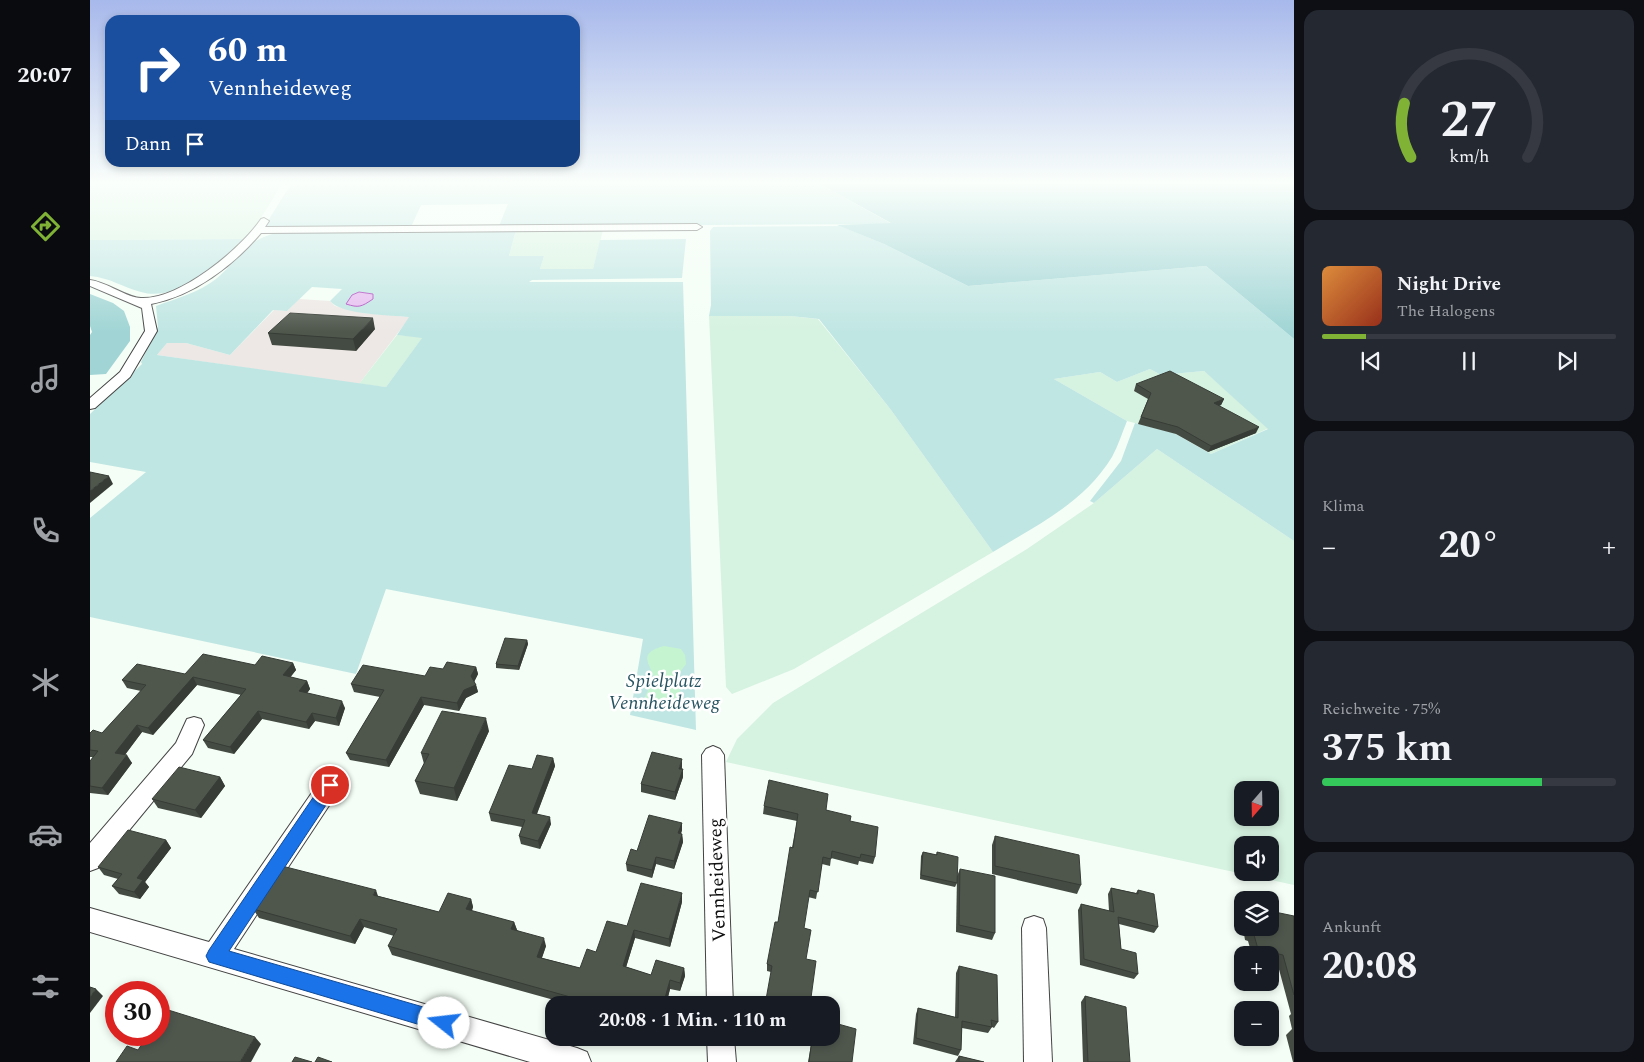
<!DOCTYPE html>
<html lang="de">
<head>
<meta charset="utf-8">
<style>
	body { margin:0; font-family:Spectral,serif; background:#242831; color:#f1f3f6; height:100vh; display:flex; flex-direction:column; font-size:19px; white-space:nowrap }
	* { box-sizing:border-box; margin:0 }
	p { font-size:16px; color:#9ea1a6 }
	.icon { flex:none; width:28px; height:28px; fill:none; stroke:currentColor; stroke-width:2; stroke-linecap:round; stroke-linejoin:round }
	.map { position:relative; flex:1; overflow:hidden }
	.drawer { display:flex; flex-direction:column; gap:10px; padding:10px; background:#0d0f14; width:350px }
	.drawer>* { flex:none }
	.guide { position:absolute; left:15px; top:15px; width:475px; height:152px; border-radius:15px; box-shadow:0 2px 8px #0003; background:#1a4fa0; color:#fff; overflow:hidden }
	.needle { width:32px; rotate:200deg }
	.tools { position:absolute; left:1144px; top:781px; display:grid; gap:10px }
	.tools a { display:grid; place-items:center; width:45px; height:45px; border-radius:10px; background:#171b24; box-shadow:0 2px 8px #0003; font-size:25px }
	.speed { position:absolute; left:15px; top:981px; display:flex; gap:10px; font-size:25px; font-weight:700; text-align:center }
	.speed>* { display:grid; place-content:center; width:65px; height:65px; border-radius:50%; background:#171b24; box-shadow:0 2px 8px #0003; line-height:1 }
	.speed .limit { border:8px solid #d22; background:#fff; color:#111 }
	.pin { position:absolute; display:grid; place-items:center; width:42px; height:42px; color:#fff; margin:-21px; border:2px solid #fff; border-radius:50%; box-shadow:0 1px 5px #0007 }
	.me { position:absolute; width:55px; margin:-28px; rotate:286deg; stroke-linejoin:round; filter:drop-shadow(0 0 4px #0008) }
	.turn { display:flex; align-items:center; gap:18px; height:105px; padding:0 20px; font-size:22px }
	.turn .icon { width:65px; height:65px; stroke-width:2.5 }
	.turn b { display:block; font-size:35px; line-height:42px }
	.then { display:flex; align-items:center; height:48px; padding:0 20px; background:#0003; gap:10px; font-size:19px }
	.big { font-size:38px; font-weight:700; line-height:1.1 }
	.drawer .widget { flex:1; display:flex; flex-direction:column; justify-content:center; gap:8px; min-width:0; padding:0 18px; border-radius:15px; background:#242831 }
	.drawer .dial { align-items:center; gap:0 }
	.dial svg { height:130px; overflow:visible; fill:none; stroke:#363941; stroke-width:7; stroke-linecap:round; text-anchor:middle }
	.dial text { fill:#f1f3f6; stroke:none }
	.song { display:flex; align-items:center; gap:15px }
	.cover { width:60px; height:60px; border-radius:8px; background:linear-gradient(135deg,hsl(30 70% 55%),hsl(10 70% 35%)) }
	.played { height:5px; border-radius:2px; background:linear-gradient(90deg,#80b236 15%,#363941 15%) }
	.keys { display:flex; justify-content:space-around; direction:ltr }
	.heat { display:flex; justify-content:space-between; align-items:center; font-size:28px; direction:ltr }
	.charge { height:8px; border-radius:4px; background:linear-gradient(90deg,#34c759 75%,#363941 0) }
	.trip { position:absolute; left:455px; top:996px; width:295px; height:50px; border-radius:15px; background:#171b24; box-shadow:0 2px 8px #0003; font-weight:700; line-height:50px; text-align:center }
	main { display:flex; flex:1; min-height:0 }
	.menu { display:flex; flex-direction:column; width:90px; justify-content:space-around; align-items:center; background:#090b0e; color:#9ea1a6 }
	.menu .icon { width:35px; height:35px }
	.menu .active { color:#80b236 }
	.menu b { font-size:22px; color:#f1f3f6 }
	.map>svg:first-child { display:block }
	.industrial { fill:#ede8e5 }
	.farmland { fill:#d6f2e0; fill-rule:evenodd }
	.green { fill:#c0e6e3; fill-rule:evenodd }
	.forest { fill:#a1d5d5 }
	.sand { fill:#c5f5d0 }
	.water { fill:#e7bdf0; stroke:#ae4cc0 }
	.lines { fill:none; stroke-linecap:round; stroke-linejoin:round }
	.minor-casing { stroke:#434343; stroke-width:2 }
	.minor { fill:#fff; fill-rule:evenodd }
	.wall { fill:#444b42 }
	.shaded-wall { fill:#373d36 }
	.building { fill:#4f574d; stroke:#373d36 }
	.route { fill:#1a73e8; stroke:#114b97 }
	.labels { text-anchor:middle; stroke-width:5; stroke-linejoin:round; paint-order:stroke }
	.near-park-label { font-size:19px; font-style:italic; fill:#265361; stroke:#fff }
	.near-street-label { font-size:19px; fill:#101010; stroke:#fff }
</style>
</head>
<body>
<main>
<nav class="menu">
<b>20:07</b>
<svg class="icon active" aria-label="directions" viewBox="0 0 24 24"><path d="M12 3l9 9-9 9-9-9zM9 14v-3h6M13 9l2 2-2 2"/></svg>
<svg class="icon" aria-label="music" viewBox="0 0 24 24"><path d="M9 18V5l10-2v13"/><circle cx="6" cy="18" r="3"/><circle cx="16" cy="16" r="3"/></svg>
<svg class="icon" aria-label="phone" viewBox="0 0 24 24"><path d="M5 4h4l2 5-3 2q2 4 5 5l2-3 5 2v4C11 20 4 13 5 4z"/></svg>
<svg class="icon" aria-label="climate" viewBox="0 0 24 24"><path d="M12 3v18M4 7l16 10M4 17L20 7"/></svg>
<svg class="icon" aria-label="car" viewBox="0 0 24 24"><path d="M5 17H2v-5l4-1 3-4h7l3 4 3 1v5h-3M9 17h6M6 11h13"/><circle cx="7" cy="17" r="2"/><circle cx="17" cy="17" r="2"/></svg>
<svg class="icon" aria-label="filters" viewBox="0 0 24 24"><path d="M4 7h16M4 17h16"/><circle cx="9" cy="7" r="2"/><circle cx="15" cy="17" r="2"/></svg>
</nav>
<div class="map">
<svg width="1204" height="1062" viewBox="0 0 1204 1062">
	<rect width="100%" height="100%" fill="#f4fef6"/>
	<!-- industrial -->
	<polygon class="industrial" points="209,299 240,301 245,306 273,313 320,317 269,384 67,355 77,343 96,343 140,355 184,310 197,311"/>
	<!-- farmland -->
	<g class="farmland">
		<polygon points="0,184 192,184 164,229 154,239 0,240"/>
		<polygon points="426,230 513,230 503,269 450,269 454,256 419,256"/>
		<polygon points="619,316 700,316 728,319 801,410 903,552 704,669 642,694 636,687"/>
		<polygon points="307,335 333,337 296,387 269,384"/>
		<polygon points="1060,369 1071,375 1114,371 1179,428 1121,454 1084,433 1037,421 964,379 1010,372 1027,382"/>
		<path d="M1067,449L1204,541V885L636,762L647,739L683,703L937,549L1004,503ZM1152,790H1180V818H1152ZM1152,845H1180V872H1152Z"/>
	</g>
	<!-- green -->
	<g class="green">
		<polygon points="201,184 730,184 802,224 409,226 418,204 331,205 321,227 178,228 176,227 178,221"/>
		<path d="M750,226L794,244L878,286L1116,266L1204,339V541L1067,449L1004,503L1000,501L1031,461L1045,423L1084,433L1121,454L1178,429L1114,371L1071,375L1060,369L1027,382L1010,372L964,379L1037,421C1032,433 1028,446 1022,457C994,503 947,525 903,552L801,410L729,319L700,316H619L621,305L620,231L623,227Z"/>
		<path d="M426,230L419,256H454L450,269H503L510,240L596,239L592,278L442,280L439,282H593L606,730L540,715L553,639L296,589L266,674L0,617V518L56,472L0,462V414L52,364L51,362L68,327L66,306C85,299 110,292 126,279C154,255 152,240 194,231ZM222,287L252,289L240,301C252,315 300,315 319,317L307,335L332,338L296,387L67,355L77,343H96L140,355L183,310L197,311Z"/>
		<path d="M154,239C130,262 88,303 51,292C32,287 21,278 0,276V240Z"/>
	</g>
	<!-- forest -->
	<g class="forest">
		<polygon points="730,184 1204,184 1204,339 1116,266 878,286 794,244 747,225 801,223"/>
		<polygon points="0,294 23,303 34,311 40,327 40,341 16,374 0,375 0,335 2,332 0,326"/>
	</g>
	<!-- sand -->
	<path class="sand" d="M574,646L591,649L595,655L596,664C583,681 587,680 593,699L587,707L572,711L562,706L555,697L564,677C557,659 550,653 574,646Z"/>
	<!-- water -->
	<path class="water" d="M269,292L283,294V299C271,307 269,308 256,304L262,295Z"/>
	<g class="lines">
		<defs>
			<g id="minor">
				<path d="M174,218L179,221L175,227L607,224L612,227L607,230L171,233C144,265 104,296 61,304L67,331L40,377L5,408L0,409V398L30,372L55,331L52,308L0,286V280C17,282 37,298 51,298C89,300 151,249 171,219Z"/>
				<polygon points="104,717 111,719 114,725 102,754 8,868 0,871 0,843 86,743 97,719"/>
				<polygon points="623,746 630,749 634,755 643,1005 617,1005 612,755 616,749"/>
				<polygon points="240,776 248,778 251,785 248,792 144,949 487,1048 497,1052 501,1062 440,1062 0,932 0,908 119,942 232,778"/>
				<polygon points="944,916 953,919 956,928 962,1062 934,1062 932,928 935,919"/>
				<polygon points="617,1038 644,1038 646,1062 618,1062"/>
			</g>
		</defs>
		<!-- minor casing -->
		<use href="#minor" class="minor-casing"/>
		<!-- minor -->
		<use href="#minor" class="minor"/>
	</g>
	<!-- wall -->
	<g class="wall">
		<polygon points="285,329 266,351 182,345 178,333"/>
		<polygon points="1046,384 1134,399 1131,405 1129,406 1166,433 1118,452 1086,434 1048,424 1058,399 1044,391"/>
		<polygon points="437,640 438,644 429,670 406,668 406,664"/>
		<polygon points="203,663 206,670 200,677 217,681 220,689 217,693 255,708 249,726 225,721 219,729 172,719 144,754 118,748 113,740 151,695 107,685 63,735 52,732 35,755 42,763 18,795 0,793 0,761 3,757 0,757 0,733 12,733 51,691 37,688 32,680 95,674 165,665"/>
		<polygon points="386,667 388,674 384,682 386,685 388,692 376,698 369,711 334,705 299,767 260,760 256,753 290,697 264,692 261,684 335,676 353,669"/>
		<polygon points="399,731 367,801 330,794 325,781 334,764 331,753"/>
		<polygon points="463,758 465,766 447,814 461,824 450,849 431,844 429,836 432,827 401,821 399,813 442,769"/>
		<polygon points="592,767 592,769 593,777 585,800 551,792 551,784"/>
		<polygon points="130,777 135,786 111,818 68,808 62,799"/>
		<polygon points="674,806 736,810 760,821 785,857 783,864 769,861 768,865 741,858 740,866 732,864 726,899 718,897 681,972 677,971 677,964 688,922 707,821 673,814"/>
		<polygon points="592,823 592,830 591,834 592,834 593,842 584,869 566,864 562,878 537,871 536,864 547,851"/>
		<polygon points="905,836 991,885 987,894 902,874 902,845"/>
		<polygon points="76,840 81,848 55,882 59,887 50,899 29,894 22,886 28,879 14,875 8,867"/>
		<polygon points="833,852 846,855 847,852 867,883 865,887 830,879 831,856"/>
		<polygon points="870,869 905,933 902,940 866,932 867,876"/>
		<polygon points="1021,888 1046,893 1048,890 1068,927 1064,933 1029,924 1031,949 1048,974 1044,979 990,965 988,910 991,904 1019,911 1018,894"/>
		<polygon points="288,896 349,912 381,899 383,907 382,911 424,922 427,930 456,946 452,958 490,968 506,952 537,926 592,902 580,947 545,938 536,967 561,975 594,968 595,976 590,991 580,989 576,1005 482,1005 302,955 298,946 304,936 274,927 265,944 169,918 163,909"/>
		<polygon points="1152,909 1152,926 1150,912"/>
		<polygon points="1204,916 1204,1062 1203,1062 1196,1035 1202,1029 1199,1016 1201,1014 1187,962 1180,960 1180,955 1162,955 1158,941 1155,940 1153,928 1180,928"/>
		<polygon points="869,966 908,1022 904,1028 902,1027 898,1033 872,1028 871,1050 868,1056 823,1044 826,1014 828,1008 865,1017 866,973"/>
		<polygon points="995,996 1040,1062 993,1062 991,1002"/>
		<polygon points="692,1038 741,1038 762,1062 718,1062 721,1045"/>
		<polygon points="869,1056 894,1062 865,1062"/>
	</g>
	<!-- shaded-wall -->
	<g class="shaded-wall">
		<polygon points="283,318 285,329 266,351 263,339"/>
		<polygon points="1134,399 1131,405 1121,409 1124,403"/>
		<polygon points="1169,427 1166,433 1118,452 1121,446"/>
		<polygon points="19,476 23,484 0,503 0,491"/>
		<polygon points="437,640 438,644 429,670 428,666"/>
		<polygon points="203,663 206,670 196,683 193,675"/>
		<polygon points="386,667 388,674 383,684 381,676"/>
		<polygon points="103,677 107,685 63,735 58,728"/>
		<polygon points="217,681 220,689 213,699 209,691"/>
		<polygon points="386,685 388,692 376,698 369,711 367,703 374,690"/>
		<polygon points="331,697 334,705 299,767 296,760"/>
		<polygon points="252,701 255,708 249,726 246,718"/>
		<polygon points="168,711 172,719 144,754 140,747"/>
		<polygon points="222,713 225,721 219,729 216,722"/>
		<polygon points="396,718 399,731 367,801 364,788"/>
		<polygon points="47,725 52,732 30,761 25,753"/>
		<polygon points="37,755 42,763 18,795 12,788"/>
		<polygon points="463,758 465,766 444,821 442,813"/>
		<polygon points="592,759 592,767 589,776 589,769"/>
		<polygon points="593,769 593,777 585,800 585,792"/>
		<polygon points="130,777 135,786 111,818 105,810"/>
		<polygon points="460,817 461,824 450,849 448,841"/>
		<polygon points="592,823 592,830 588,841 588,833"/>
		<polygon points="592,834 593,842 584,869 584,861"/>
		<polygon points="76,840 81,848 55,882 59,887 50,899 44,892 47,878"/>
		<polygon points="566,857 566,864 562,878 562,870"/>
		<polygon points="286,890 289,899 283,895"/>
		<polygon points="592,893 592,902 580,947 579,939"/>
		<polygon points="381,899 383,907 378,918 376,909"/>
		<polygon points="270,919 274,927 265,944 260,936"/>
		<polygon points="424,922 427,930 421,929"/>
		<polygon points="544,930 545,938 534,974 533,966"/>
		<polygon points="454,938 456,946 449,965 447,957"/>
		<polygon points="594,968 595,976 590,991 590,983"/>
		<polygon points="580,980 580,989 576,1005 573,1005"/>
		<polygon points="6,989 13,996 0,1013 0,997"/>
		<polygon points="165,1037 171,1044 161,1062 150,1062"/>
	</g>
	<!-- building -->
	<g class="building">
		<polygon points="200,313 283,318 263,339 178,333"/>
		<polygon points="1080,371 1134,399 1124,403 1169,427 1121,446 1088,427 1051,417 1061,393 1046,384"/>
		<polygon points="0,472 19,476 0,491"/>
		<polygon points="415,638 437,640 428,666 406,664"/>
		<polygon points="113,654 165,665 172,656 203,663 193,675 217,681 209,691 252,701 246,718 222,713 216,722 168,711 140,747 113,740 156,689 103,677 58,728 47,725 25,753 37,755 12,788 0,786 0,761 8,751 0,750 0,733 3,730 12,733 56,685 32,680 47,664 95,674"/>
		<polygon points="357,662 386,667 381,676 386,685 374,690 367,703 331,697 296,760 256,753 294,690 261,684 273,665 335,676 340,667 353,669"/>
		<polygon points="352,711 396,718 364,788 325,781 339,754 331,753"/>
		<polygon points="562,752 592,759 589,769 593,769 585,792 551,784"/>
		<polygon points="447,755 463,758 442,813 460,817 448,841 429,836 435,820 399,813 419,765 442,769"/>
		<polygon points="89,767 130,777 105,810 62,799"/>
		<polygon points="679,780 738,794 736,810 761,816 760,821 788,827 785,857 771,854 770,858 742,851 741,859 733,857 728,892 720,890 714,928 721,930 716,959 726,961 720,1005 675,1005 682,966 677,964 685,922 688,922 700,847 703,848 708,814 674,806"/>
		<polygon points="559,815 592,823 588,833 592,834 584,861 566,857 562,870 536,864 541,849 547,851"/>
		<polygon points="38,830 76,840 47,878 53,880 44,892 22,886 32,874 8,867"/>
		<polygon points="905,836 989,855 991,885 905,866"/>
		<polygon points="833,852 847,855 847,852 868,857 867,883 831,875"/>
		<polygon points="192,866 286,890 283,895 349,912 358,893 381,899 376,909 424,922 421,929 454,938 447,957 490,968 497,949 506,952 517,921 537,926 551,883 592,893 579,939 544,930 533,966 561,975 566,960 594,968 590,983 580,980 573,1005 509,1005 298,946 307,929 270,919 260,936 163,909"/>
		<polygon points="870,869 905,876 905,933 869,925"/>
		<polygon points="1021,888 1048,894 1048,890 1064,894 1068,927 1028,917 1031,949 1046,953 1048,974 994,959 991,904 1024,912"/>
		<polygon points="1180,911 1204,916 1204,995 1193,955 1168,949 1164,935 1161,934 1159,928 1180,928"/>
		<polygon points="869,966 907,975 908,1022 901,1020 902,1027 872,1021 871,1050 826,1038 828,1008 868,1018"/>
		<polygon points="0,987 6,989 0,997"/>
		<polygon points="995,996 1036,1007 1040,1062 998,1062"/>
		<polygon points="75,1009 165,1037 150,1062 26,1062 37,1046 48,1050 58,1035 69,1035 69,1018"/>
		<polygon points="741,1022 766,1029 762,1062 719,1062 722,1039 716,1038 741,1038"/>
		<polygon points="869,1056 894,1062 869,1062"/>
		<polygon points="205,1057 222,1062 202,1062"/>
		<polygon points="228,1057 242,1062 225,1062"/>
	</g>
	<!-- sky -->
	<linearGradient id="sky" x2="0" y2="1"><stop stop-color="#a7b8eb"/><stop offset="0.55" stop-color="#fafffb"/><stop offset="1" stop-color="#fafffb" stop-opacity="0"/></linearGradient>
	<rect width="1204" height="332" fill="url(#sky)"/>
	<!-- route -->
	<polygon class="route" points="240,779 246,780 248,785 246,790 139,951 354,1013 360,1016 363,1023 360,1030 354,1032 119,962 116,956 119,950 235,780"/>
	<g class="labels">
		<!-- near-park labels -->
		<g class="near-park-label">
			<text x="574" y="687">Spielplatz<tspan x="574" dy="22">Vennheideweg</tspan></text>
		</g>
		<!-- near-street labels -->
		<g class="near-street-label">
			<text transform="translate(626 880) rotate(-92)" y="7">Vennheideweg</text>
		</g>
	</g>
</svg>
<div class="tools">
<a><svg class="needle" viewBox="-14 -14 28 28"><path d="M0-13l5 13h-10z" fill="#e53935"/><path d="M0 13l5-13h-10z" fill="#9ea1a6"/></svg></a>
<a><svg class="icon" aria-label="sound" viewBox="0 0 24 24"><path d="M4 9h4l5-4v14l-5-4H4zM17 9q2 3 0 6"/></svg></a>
<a><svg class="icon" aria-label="layers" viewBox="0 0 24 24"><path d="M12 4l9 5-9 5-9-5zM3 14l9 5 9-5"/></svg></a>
<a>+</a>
<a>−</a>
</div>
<div class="speed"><div class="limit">30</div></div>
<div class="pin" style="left:240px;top:785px;background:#d93025"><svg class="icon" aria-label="arrive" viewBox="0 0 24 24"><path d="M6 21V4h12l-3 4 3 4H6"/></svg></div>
<svg class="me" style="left:354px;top:1023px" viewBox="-20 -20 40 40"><circle r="19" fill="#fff"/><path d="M0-13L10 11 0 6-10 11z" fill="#1a73e8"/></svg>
<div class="trip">20:08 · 1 Min. · 110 m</div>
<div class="guide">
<div class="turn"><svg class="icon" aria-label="right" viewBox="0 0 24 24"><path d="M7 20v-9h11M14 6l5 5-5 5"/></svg><div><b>60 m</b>Vennheideweg</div></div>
<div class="then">Dann<svg class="icon" aria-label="arrive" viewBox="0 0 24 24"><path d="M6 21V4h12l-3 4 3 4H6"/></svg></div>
</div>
</div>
<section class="drawer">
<div class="widget dial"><svg viewBox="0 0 100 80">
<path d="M14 69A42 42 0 1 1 86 69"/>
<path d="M14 69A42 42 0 0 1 10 36" stroke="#80b236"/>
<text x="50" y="56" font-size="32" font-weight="700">27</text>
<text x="50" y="72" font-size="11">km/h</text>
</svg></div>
<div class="widget">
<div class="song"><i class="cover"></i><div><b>Night Drive</b><p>The Halogens</p></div></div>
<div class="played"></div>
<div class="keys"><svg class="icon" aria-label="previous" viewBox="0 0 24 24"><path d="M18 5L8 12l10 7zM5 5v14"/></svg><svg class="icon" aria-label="pause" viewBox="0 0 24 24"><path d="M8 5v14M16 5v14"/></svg><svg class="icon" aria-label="next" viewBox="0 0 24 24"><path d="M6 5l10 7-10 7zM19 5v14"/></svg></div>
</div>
<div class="widget"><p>Klima</p>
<div class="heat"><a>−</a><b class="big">20°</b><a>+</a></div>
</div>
<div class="widget"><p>Reichweite · 75%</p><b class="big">375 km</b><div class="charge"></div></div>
<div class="widget"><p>Ankunft</p><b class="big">20:08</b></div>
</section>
</main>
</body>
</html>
